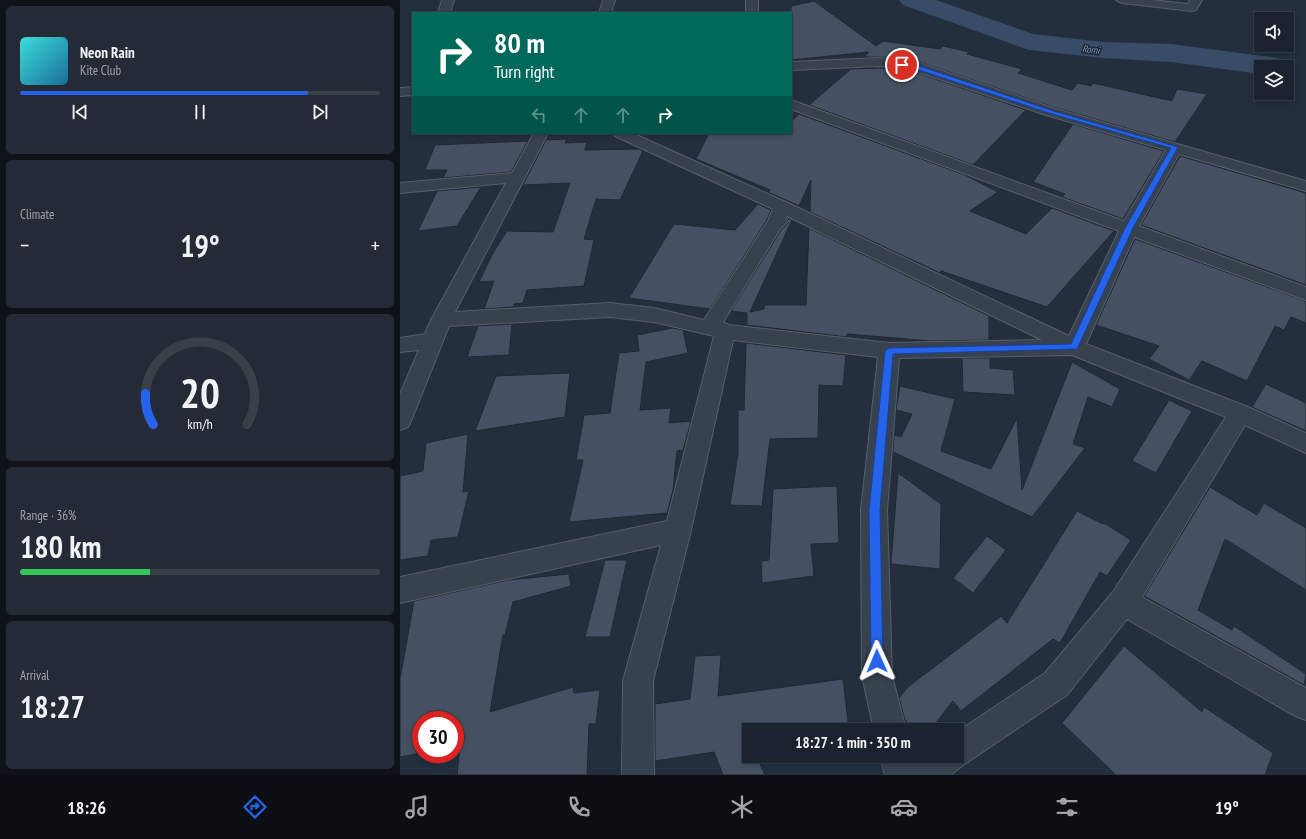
<!DOCTYPE html>
<html lang="en">
<head>
<meta charset="utf-8">
<style>
	body { margin:0; font-family:"PT Sans Narrow",sans-serif; background:#242b36; color:#f1f3f6; height:100vh; display:flex; flex-direction:column; font-size:15px; white-space:nowrap }
	* { box-sizing:border-box; margin:0 }
	p { font-size:13px; color:#a0a4aa }
	.icon { flex:none; width:22px; height:22px; fill:none; stroke:currentColor; stroke-width:2; stroke-linecap:round; stroke-linejoin:round }
	.map { position:relative; flex:1; overflow:hidden }
	.panel { display:flex; flex-direction:column; gap:6px; padding:6px; background:#0f1319; width:400px }
	.panel>* { flex:none }
	.banner { position:absolute; left:12px; top:12px; width:380px; height:122px; border-radius:0px; box-shadow:0 2px 6px #0003,0 0 0 1px #39404a; background:#00695c; color:#fff; overflow:hidden }
	.controls { position:absolute; left:854px; top:12px; display:grid; gap:8px }
	.controls a { display:grid; place-items:center; width:40px; height:40px; border-radius:0px; background:#1b232e; box-shadow:0 2px 6px #0003,0 0 0 1px #39404a; font-size:20px }
	.speed { position:absolute; left:12px; top:711px; display:flex; gap:8px; font-size:20px; font-weight:700; text-align:center }
	.speed>* { display:grid; place-content:center; width:52px; height:52px; border-radius:50%; background:#1b232e; box-shadow:0 2px 6px #0003,0 0 0 1px #39404a; line-height:1 }
	.speed .limit { border:6px solid #d22; background:#fff; color:#111 }
	.pin { position:absolute; display:grid; place-items:center; width:34px; height:34px; color:#fff; margin:-17px; border:2px solid #fff; border-radius:50%; box-shadow:0 1px 4px #0007 }
	.me { position:absolute; width:44px; margin:-22px; rotate:359deg; stroke-linejoin:round; filter:drop-shadow(0 0 3px #0008) }
	.turn { display:flex; align-items:center; gap:14px; height:84px; padding:0 16px; font-size:18px }
	.turn .icon { width:52px; height:52px; stroke-width:2.5 }
	.turn b { display:block; font-size:28px; line-height:34px }
	.lanes { display:flex; align-items:center; height:38px; padding:0 16px; background:#0003; justify-content:center; gap:20px; direction:ltr }
	.lanes .off { opacity:.35 }
	.big { font-size:30px; font-weight:800; line-height:1.1 }
	.panel .tile { flex:1; display:flex; flex-direction:column; justify-content:center; gap:6px; min-width:0; padding:0 14px; border-radius:6px; background:#242b36 }
	.panel .dial { align-items:center; gap:0 }
	.dial svg { height:104px; overflow:visible; fill:none; stroke:#39404a; stroke-width:7; stroke-linecap:round; text-anchor:middle }
	.dial text { fill:#f1f3f6; stroke:none }
	.song { display:flex; align-items:center; gap:12px }
	.cover { width:48px; height:48px; border-radius:6px; background:linear-gradient(135deg,hsl(180 70% 55%),hsl(200 70% 35%)) }
	.played { height:4px; border-radius:2px; background:linear-gradient(90deg,#2563eb 80%,#39404a 80%) }
	.keys { display:flex; justify-content:space-around; direction:ltr }
	.heat { display:flex; justify-content:space-between; align-items:center; font-size:22px; direction:ltr }
	.charge { height:6px; border-radius:3px; background:linear-gradient(90deg,#34c759 36%,#39404a 0) }
	.trip { position:absolute; left:342px; top:723px; width:222px; height:40px; border-radius:0px; background:#1b232e; box-shadow:0 2px 6px #0003,0 0 0 1px #39404a; font-weight:800; line-height:40px; text-align:center }
	.dock { display:flex; height:64px; justify-content:space-around; align-items:center; background:#0b0e12; color:#a0a4aa }
	.dock .icon { width:28px; height:28px }
	.dock .current { color:#2563eb }
	.dock b { font-size:18px; color:#f1f3f6 }
	main { display:flex; flex:1; min-height:0 }
	.map>svg:first-child { display:block }
	.lines { fill:none; stroke-linecap:round; stroke-linejoin:round }
	.river { fill:#394c67; fill-rule:evenodd }
	.building { fill:#455162; stroke:#1f2835 }
	.street-casing { stroke:#565f6c; stroke-width:2 }
	.street { fill:#38414e; fill-rule:evenodd }
	.route { fill:#2563eb; stroke:#184099 }
	.labels { text-anchor:middle; stroke-width:3; stroke-linejoin:round; paint-order:stroke }
	.far-water-label { font-size:10px; font-style:italic; fill:#7c92b1; stroke:#1d2633 }
</style>
</head>
<body>
<main>
<section class="panel">
<div class="tile">
<div class="song"><i class="cover"></i><div><b>Neon Rain</b><p>Kite Club</p></div></div>
<div class="played"></div>
<div class="keys"><svg class="icon" aria-label="previous" viewBox="0 0 24 24"><path d="M18 5L8 12l10 7zM5 5v14"/></svg><svg class="icon" aria-label="pause" viewBox="0 0 24 24"><path d="M8 5v14M16 5v14"/></svg><svg class="icon" aria-label="next" viewBox="0 0 24 24"><path d="M6 5l10 7-10 7zM19 5v14"/></svg></div>
</div>
<div class="tile"><p>Climate</p>
<div class="heat"><a>−</a><b class="big">19°</b><a>+</a></div>
</div>
<div class="tile dial"><svg viewBox="0 0 100 80">
<path d="M14 69A42 42 0 1 1 86 69"/>
<path d="M14 69A42 42 0 0 1 8 45" stroke="#2563eb"/>
<text x="50" y="56" font-size="32" font-weight="700">20</text>
<text x="50" y="72" font-size="11">km/h</text>
</svg></div>
<div class="tile"><p>Range · 36%</p><b class="big">180 km</b><div class="charge"></div></div>
<div class="tile"><p>Arrival</p><b class="big">18:27</b></div>
</section>
<div class="map">
<svg width="906" height="775" viewBox="0 0 906 775">
	<rect width="100%" height="100%" fill="#242f3e"/>
	<g class="lines">
		<!-- river -->
		<polygon class="river" points="499,0 536,0 633,34 703,42 771,44 877,58 887,61 892,67 887,73 887,67 861,67 861,74 771,62 703,58 629,50 503,5"/>
	</g>
	<!-- building -->
	<g class="building">
		<polygon points="414,1 476,46 483,41 540,49 543,46 569,52 567,54 622,69 618,73 672,90 678,83 691,86 693,83 772,101 777,89 807,94 775,142 656,108 519,62 479,57 464,57 469,52 391,60 391,6"/>
		<polygon points="479,68 512,71 626,110 573,165 409,105 451,69"/>
		<polygon points="399,114 565,175 598,192 570,211 626,234 652,208 714,231 647,307 541,271 540,273 410,212 411,180 399,206 368,192 370,190 296,159 309,133 391,133 391,121"/>
		<polygon points="673,124 764,151 723,219 662,197 665,194 633,182"/>
		<polygon points="167,139 165,143 187,142 185,150 239,149 243,151 220,200 196,199 184,239 194,240 184,286 127,290 123,303 114,304 114,307 84,309 94,281 79,282 93,253 107,231 153,232 170,183 123,185 146,140"/>
		<polygon points="128,141 111,172 43,178 47,170 25,170 35,145"/>
		<polygon points="780,156 906,193 906,285 741,225"/>
		<polygon points="81,187 57,226 18,231 37,191"/>
		<polygon points="358,204 371,210 367,220 310,309 229,298 274,224 335,230"/>
		<polygon points="388,218 392,220 350,312 364,309 364,305 406,305 409,228 589,316 589,340 531,341 447,334 447,337 347,325 347,313 331,311 381,230 389,222"/>
		<polygon points="735,239 906,301 906,323 891,317 884,330 875,326 847,381 802,361 789,380 749,359 759,346 696,325"/>
		<polygon points="112,324 109,355 67,357 78,326"/>
		<polygon points="273,328 283,330 288,353 246,362 240,410 271,408 269,423 291,421 283,450 277,451 273,490 267,513 169,522 183,460 176,460 184,415 210,413 219,353 239,351 237,335"/>
		<polygon points="346,343 446,355 443,386 419,385 418,438 370,439 362,506 330,505 338,453 338,410 344,410"/>
		<polygon points="562,358 590,358 590,368 613,370 615,395 563,392"/>
		<polygon points="672,362 720,389 712,407 688,397 673,444 685,448 632,517 493,452 494,435 501,437 512,414 496,410 500,386 555,399 541,451 591,469 617,418 622,490"/>
		<polygon points="170,373 165,417 75,431 96,376"/>
		<polygon points="866,384 906,403 906,431 852,407"/>
		<polygon points="769,400 792,411 756,473 732,461"/>
		<polygon points="68,434 63,492 69,491 58,537 31,540 28,556 0,560 0,476 23,471 26,443"/>
		<polygon points="498,473 541,504 540,569 491,564"/>
		<polygon points="437,486 439,543 411,544 414,576 362,583 361,561 369,560 373,489"/>
		<polygon points="810,487 857,515 864,503 906,528 906,590 825,539 798,610 832,630 834,626 906,674 904,685 744,596"/>
		<polygon points="677,511 703,524 704,523 731,540 707,576 700,572 660,643 653,639 561,711 553,701 530,730 515,730 505,720 499,698 508,687 601,616 607,623"/>
		<polygon points="587,536 606,550 573,593 553,578"/>
		<polygon points="205,560 227,560 210,637 185,637"/>
		<polygon points="169,574 171,586 113,602 105,635 103,635 90,712 173,687 174,693 200,690 196,724 189,724 187,775 57,775 60,746 55,747 55,720 21,720 21,753 0,757 0,679 14,601 108,580"/>
		<polygon points="724,646 802,712 804,707 873,753 865,775 716,775 662,723"/>
		<polygon points="321,655 318,696 443,679 449,730 345,730 349,740 349,756 356,756 365,775 323,775 314,752 255,761 255,704 290,699 295,656"/>
	</g>
	<g class="lines">
		<defs>
			<g id="street">
				<polygon points="42,0 54,0 50,13 38,13"/>
				<polygon points="203,0 215,0 211,13 199,13"/>
				<rect x="346" y="0" width="12" height="13"/>
				<polygon points="716,0 751,0 788,4 790,0 802,0 796,10 792,11 722,3"/>
				<path d="M479,58L519,63L656,109L906,181V191L779,154L739,226L906,287V300L734,237L686,344L848,407L906,433V453L845,425L742,597L906,688V720L895,716L727,619L667,695L563,765L551,775H485L480,756H512L514,761L521,756H557V732L645,673L713,592L826,417L672,355L499,358L487,510L492,676L506,730H474L462,676L461,510L478,357L333,340L291,530L253,681L254,775H222L223,681L261,545L0,603V577L267,521L314,336L254,322L210,317L49,326L11,421L8,427L0,430V394L19,350L0,352V338L25,334L31,320L106,183L0,193V183L112,173L134,133H148L55,312L210,303L254,308L304,320L368,221L373,209L215,136L213,133H232L388,203L669,336L719,231L391,109V100L724,221L766,150L646,115L512,70L479,66L391,70V62ZM387,216L642,340L489,343L329,325L323,322L380,229L388,221L386,218Z"/>
				<polygon points="13,87 13,95 0,96 0,88"/>
			</g>
		</defs>
		<!-- street casing -->
		<use href="#street" class="street-casing"/>
		<!-- street -->
		<use href="#street" class="street"/>
	</g>
	<!-- route -->
	<polygon class="route" points="502,63 516,65 653,111 778,147 733,228 677,349 493,354 480,510 483,661 481,666 477,667 473,666 471,661 469,510 485,351 489,348 671,344 725,228 771,148 649,113 513,68 501,66"/>
	<g class="labels">
		<!-- far-water labels -->
		<g class="far-water-label">
			<text transform="translate(691 49) rotate(6)" y="4">Romi</text>
		</g>
	</g>
</svg>
<div class="controls">
<a><svg class="icon" aria-label="sound" viewBox="0 0 24 24"><path d="M4 9h4l5-4v14l-5-4H4zM17 9q2 3 0 6"/></svg></a>
<a><svg class="icon" aria-label="layers" viewBox="0 0 24 24"><path d="M12 4l9 5-9 5-9-5zM3 14l9 5 9-5"/></svg></a>
</div>
<div class="speed"><div class="limit">30</div></div>
<div class="pin" style="left:502px;top:65px;background:#d93025"><svg class="icon" aria-label="arrive" viewBox="0 0 24 24"><path d="M6 21V4h12l-3 4 3 4H6"/></svg></div>
<svg class="me" style="left:477px;top:661px" viewBox="-20 -20 40 40"><path d="M0-17L14 15 0 8-14 15z" fill="#2563eb" stroke="#fff" stroke-width="4"/></svg>
<div class="trip">18:27 · 1 min · 350 m</div>
<div class="banner">
<div class="turn"><svg class="icon" aria-label="right" viewBox="0 0 24 24"><path d="M7 20v-9h11M14 6l5 5-5 5"/></svg><div><b>80 m</b>Turn right</div></div>
<div class="lanes"><svg class="icon off" aria-label="left" viewBox="0 0 24 24"><path d="M17 20v-9H6M10 6l-5 5 5 5"/></svg><svg class="icon off" aria-label="ahead" viewBox="0 0 24 24"><path d="M12 20V5M6 11l6-6 6 6"/></svg><svg class="icon off" aria-label="ahead" viewBox="0 0 24 24"><path d="M12 20V5M6 11l6-6 6 6"/></svg><svg class="icon" aria-label="right" viewBox="0 0 24 24"><path d="M7 20v-9h11M14 6l5 5-5 5"/></svg></div>
</div>
</div>
</main>
<nav class="dock">
<b>18:26</b>
<svg class="icon current" aria-label="directions" viewBox="0 0 24 24"><path d="M12 3l9 9-9 9-9-9zM9 14v-3h6M13 9l2 2-2 2"/></svg>
<svg class="icon" aria-label="music" viewBox="0 0 24 24"><path d="M9 18V5l10-2v13"/><circle cx="6" cy="18" r="3"/><circle cx="16" cy="16" r="3"/></svg>
<svg class="icon" aria-label="phone" viewBox="0 0 24 24"><path d="M5 4h4l2 5-3 2q2 4 5 5l2-3 5 2v4C11 20 4 13 5 4z"/></svg>
<svg class="icon" aria-label="climate" viewBox="0 0 24 24"><path d="M12 3v18M4 7l16 10M4 17L20 7"/></svg>
<svg class="icon" aria-label="car" viewBox="0 0 24 24"><path d="M5 17H2v-5l4-1 3-4h7l3 4 3 1v5h-3M9 17h6M6 11h13"/><circle cx="7" cy="17" r="2"/><circle cx="17" cy="17" r="2"/></svg>
<svg class="icon" aria-label="filters" viewBox="0 0 24 24"><path d="M4 7h16M4 17h16"/><circle cx="9" cy="7" r="2"/><circle cx="15" cy="17" r="2"/></svg>
<b>19°</b>
</nav>
</body>
</html>
